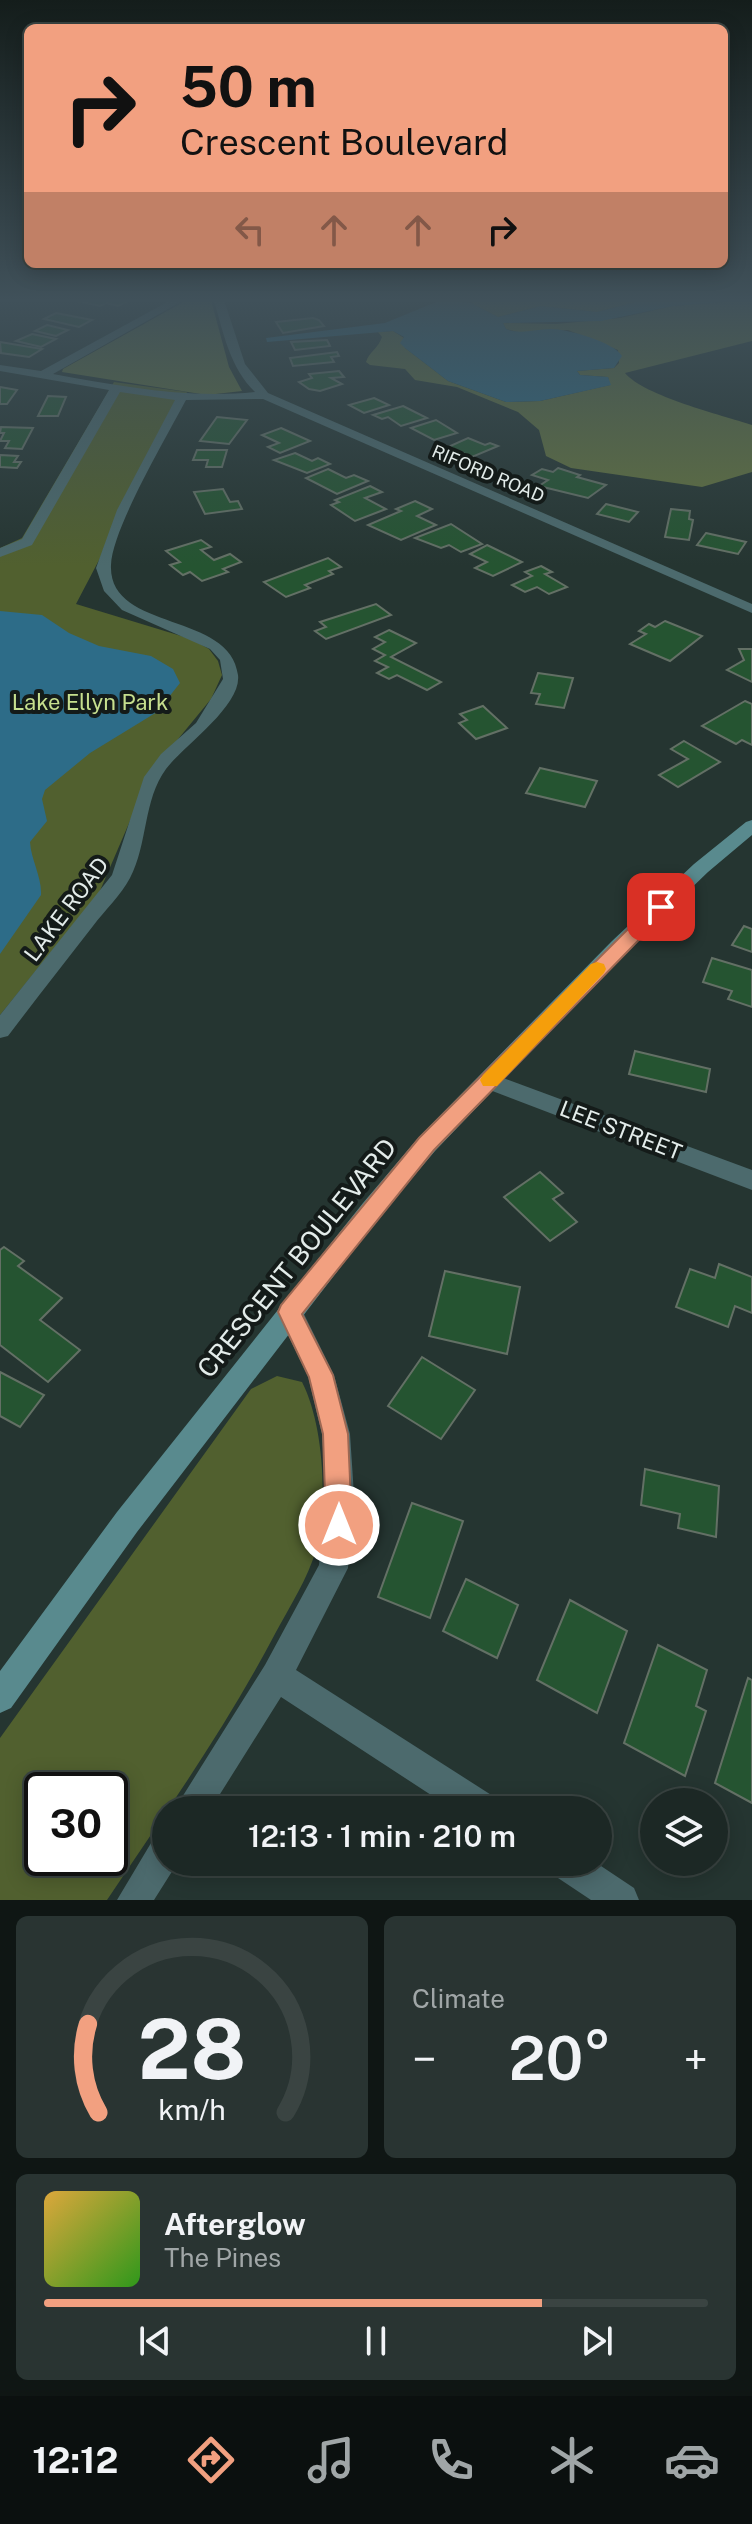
<!DOCTYPE html>
<html lang="en">
<head>
<meta charset="utf-8">
<style>
	body { margin:0; font-family:"Public Sans",sans-serif; background:#293432; color:#f1f3f6; height:100vh; display:flex; flex-direction:column; font-size:30px; white-space:nowrap }
	* { box-sizing:border-box; margin:0 }
	p { font-size:26px; color:#a0a6a7 }
	.icon { flex:none; width:44px; height:44px; fill:none; stroke:currentColor; stroke-width:2; stroke-linecap:round; stroke-linejoin:round }
	.map { position:relative; height:1900px; overflow:hidden }
	.details { display:flex; flex-direction:column; gap:16px; padding:16px; background:#0f1614; flex:1 }
	.details>* { flex:none }
	.banner { position:absolute; left:24px; top:24px; width:704px; height:244px; border-radius:12px; box-shadow:0 4px 20px #0003,0 0 0 2px #3a4442; background:#f2a080; color:#111; overflow:hidden }
	.buttons { position:absolute; left:640px; top:1788px; display:grid; gap:16px }
	.buttons a { display:grid; place-items:center; width:88px; height:88px; border-radius:50%; background:#1c2825; box-shadow:0 4px 20px #0003,0 0 0 2px #3a4442; font-size:40px }
	.speed { position:absolute; left:24px; top:1772px; display:flex; gap:16px; font-size:40px; font-weight:700; text-align:center }
	.speed>* { display:grid; place-content:center; width:104px; height:104px; border-radius:50%; background:#1c2825; box-shadow:0 4px 20px #0003,0 0 0 2px #3a4442; line-height:1 }
	.speed .limit { border:4px solid #111; border-radius:12px; background:#fff; color:#111 }
	.pin { position:absolute; display:grid; place-items:center; width:68px; height:68px; color:#fff; margin:-34px; border-radius:16px; box-shadow:0 4px 12px #0006 }
	.me { position:absolute; width:88px; margin:-44px; rotate:0deg; stroke-linejoin:round; filter:drop-shadow(0 0 6px #0008) }
	.turn { display:flex; align-items:center; gap:28px; height:168px; padding:0 24px; font-size:36px }
	.turn .icon { width:104px; height:104px; stroke-width:2.5 }
	.turn b { display:block; font-size:56px; line-height:68px }
	.lanes { display:flex; align-items:center; height:76px; padding:0 24px; background:#0003; justify-content:center; gap:40px; direction:ltr }
	.lanes .off { opacity:.35 }
	.big { font-size:60px; font-weight:600; line-height:1.1 }
	.details .card { flex:1; display:flex; flex-direction:column; justify-content:center; gap:12px; min-width:0; padding:0 28px; border-radius:12px; background:#293432 }
	.details .dial { align-items:center; gap:0 }
	.dial svg { height:208px; overflow:visible; fill:none; stroke:#3a4442; stroke-width:7; stroke-linecap:round; text-anchor:middle }
	.dial text { fill:#f1f3f6; stroke:none }
	.song { display:flex; align-items:center; gap:24px }
	.cover { width:96px; height:96px; border-radius:12px; background:linear-gradient(135deg,hsl(40 70% 55%),hsl(110 70% 35%)) }
	.played { height:8px; border-radius:4px; background:linear-gradient(90deg,#f2a080 75%,#3a4442 75%) }
	.keys { display:flex; justify-content:space-around; direction:ltr }
	.heat { display:flex; justify-content:space-between; align-items:center; font-size:44px; direction:ltr }
	.details .tiles { flex:1; display:grid; gap:16px; grid-template-columns:1fr 1fr }
	.card:last-child { grid-column:span 2 }
	.trip { position:absolute; left:152px; top:1796px; width:460px; height:80px; border-radius:40px; background:#1c2825; box-shadow:0 4px 20px #0003,0 0 0 2px #3a4442; font-weight:600; line-height:80px; text-align:center }
	.tab-bar { display:flex; height:128px; justify-content:space-around; align-items:center; background:#0b100f; color:#a0a6a7 }
	.tab-bar .icon { width:56px; height:56px }
	.tab-bar .current { color:#f2a080 }
	.tab-bar b { font-size:36px; color:#f1f3f6 }
	.map>svg:first-child { display:block }
	.green { fill:#51602f; fill-rule:evenodd }
	.forest { fill:#63733e }
	.water { fill:#2d6c88 }
	.building { fill:#255431; stroke:#637065; stroke-width:2 }
	.lines { fill:none; stroke-linecap:round; stroke-linejoin:round }
	.street { fill:#4c6a6d; fill-rule:evenodd }
	.secondary { fill:#598a8e; fill-rule:evenodd }
	.route { fill:#f2a080; stroke:#9d6853; stroke-width:2 }
	.slow { fill:#f59e0b }
	.labels { text-anchor:middle; stroke-width:8; stroke-linejoin:round; paint-order:stroke }
	.far-street-label { font-size:18px; fill:#e3ecea; stroke:#141b19 }
	.park-label { font-size:22px; fill:#c6df8e; stroke:#141b19 }
	.street-label { font-size:22px; fill:#e3ecea; stroke:#141b19 }
	.near-street-label { font-size:26px; fill:#e3ecea; stroke:#141b19 }
</style>
</head>
<body>
<div class="map">
<svg width="752" height="1900" viewBox="0 0 752 1900">
	<rect width="100%" height="100%" fill="#253531"/>
	<!-- green -->
	<g class="green">
		<polygon points="114,382 187,392 76,604 191,639 209,649 218,661 222,675 211,699 151,772 99,893 0,1015 0,548 22,538"/>
		<path d="M277,1376L302,1382C324,1425 328,1503 316,1550C308,1578 290,1606 276,1632C227,1726 166,1812 107,1900H0V1738L251,1389ZM110,1790V1858H42V1790Z"/>
	</g>
	<!-- forest -->
	<g class="forest">
		<polygon points="187,300 211,300 229,367 242,391 207,395 62,372 63,369"/>
		<polygon points="472,300 644,300 597,312 541,306 498,317 471,303"/>
		<path d="M752,300V341L625,373C644,396 722,415 752,425V472L702,487L571,468L546,456L539,430L518,412L457,387L415,380L405,369L370,365L366,362C369,352 378,349 382,337L378,332L393,331L404,338L405,348L448,381L506,402L540,401L610,385L608,377L580,375L577,371L614,368L619,363L618,350L568,330L521,333L506,329L503,323L556,324L620,318L673,306Z"/>
	</g>
	<!-- water -->
	<g class="water">
		<path d="M441,300L471,303L498,317L541,306L597,312L644,300H743L673,306L601,321L503,323L506,329C521,335 535,329 551,329C567,329 614,342 622,356L614,368L577,371L580,375L608,377L611,385L540,401L506,402L448,381L405,348L400,343L404,337L393,331L267,342L266,338L385,323Z"/>
		<path d="M0,611L42,615L69,633L99,646L151,656L173,669L180,683L157,712L90,753L45,790L42,799L47,821L30,842C31,860 42,877 41,895L0,954Z"/>
	</g>
	<!-- building -->
	<g class="building">
		<polygon points="120,300 126,302 118,306 106,303 100,306 78,301"/>
		<polygon points="56,313 92,320 79,327 44,319"/>
		<polygon points="313,318 319,320 324,326 283,333 276,322"/>
		<polygon points="47,325 68,330 56,336 35,331"/>
		<polygon points="32,334 56,339 41,347 16,341"/>
		<polygon points="327,340 330,346 295,350 291,342"/>
		<polygon points="0,342 42,349 29,357 1,353"/>
		<polygon points="337,352 339,356 331,357 334,362 293,366 290,358"/>
		<polygon points="339,371 344,377 331,378 342,384 320,391 309,389 299,382 312,378 309,374"/>
		<polygon points="0,387 17,390 7,404 0,404"/>
		<polygon points="48,396 66,397 58,416 38,416"/>
		<polygon points="374,398 389,405 364,413 349,405"/>
		<polygon points="403,406 427,418 401,426 388,417 382,419 373,415"/>
		<polygon points="217,417 247,420 229,444 200,441"/>
		<polygon points="436,420 457,433 434,440 411,428"/>
		<polygon points="1,427 33,428 22,449 5,448 9,441 0,441 4,433 0,433"/>
		<polygon points="281,428 310,441 280,453 268,447 279,443 262,435"/>
		<polygon points="468,438 485,445 490,443 498,446 472,457 448,447"/>
		<polygon points="197,450 227,450 222,467 206,467 208,460 193,460"/>
		<polygon points="295,453 312,461 318,458 330,464 307,473 274,460"/>
		<polygon points="0,455 18,456 14,462 21,462 17,468 0,467"/>
		<polygon points="558,468 580,475 577,477 606,485 588,498 539,486 548,480 532,475 542,469 553,472"/>
		<polygon points="328,469 346,478 354,475 368,481 337,494 306,478"/>
		<polygon points="370,486 382,492 365,498 386,509 355,521 331,505 339,502 335,500"/>
		<polygon points="223,489 230,502 238,501 242,509 205,514 194,492"/>
		<polygon points="415,501 432,509 417,516 436,525 401,540 368,525 401,511 396,509"/>
		<polygon points="606,504 638,512 629,522 597,514"/>
		<polygon points="671,509 690,511 689,519 693,520 689,540 665,537"/>
		<polygon points="451,524 482,544 461,552 449,545 441,548 415,538"/>
		<polygon points="706,533 746,542 738,554 697,545"/>
		<polygon points="201,540 211,547 201,550 214,560 230,554 241,562 223,569 228,572 202,581 190,572 183,575 170,565 180,562 166,551"/>
		<polygon points="487,545 522,562 493,576 475,568 487,562 470,554"/>
		<polygon points="328,558 341,567 329,571 333,574 305,585 310,588 286,597 264,582"/>
		<polygon points="541,566 552,572 545,574 567,587 549,594 537,587 525,592 512,585 532,576 525,572"/>
		<polygon points="376,604 391,615 326,639 315,631 326,627 320,622"/>
		<polygon points="665,621 702,636 670,661 630,644 646,634 639,631 649,624 655,627"/>
		<polygon points="389,630 416,643 391,657 441,682 427,690 397,675 389,679 377,673 388,667 375,661 385,655 373,649 385,642 375,637"/>
		<polygon points="739,649 752,649 752,682 727,670 744,660"/>
		<polygon points="538,673 573,678 564,708 536,704 540,694 531,693"/>
		<polygon points="745,701 752,704 752,745 742,740 736,744 702,726"/>
		<polygon points="483,706 507,728 476,739 459,723 467,720 460,714"/>
		<polygon points="684,741 720,762 678,787 659,775 688,759 671,749"/>
		<polygon points="540,768 597,781 585,807 526,793"/>
		<polygon points="744,926 752,929 752,952 732,945"/>
		<polygon points="712,958 752,970 752,1007 728,999 732,991 703,982"/>
		<polygon points="635,1051 710,1069 706,1092 629,1074"/>
		<polygon points="540,1172 563,1193 553,1199 577,1222 550,1241 504,1197"/>
		<polygon points="4,1247 24,1261 18,1266 62,1298 40,1320 80,1350 48,1382 0,1345 0,1250"/>
		<polygon points="719,1264 752,1277 752,1313 735,1306 728,1327 676,1307 690,1269 715,1278"/>
		<polygon points="445,1271 520,1287 507,1354 429,1336"/>
		<polygon points="422,1357 475,1390 441,1439 388,1406"/>
		<polygon points="0,1372 44,1395 20,1427 0,1416"/>
		<polygon points="645,1469 719,1486 716,1537 678,1528 680,1514 641,1505"/>
		<polygon points="412,1503 463,1521 430,1618 378,1597"/>
		<polygon points="466,1579 518,1605 497,1658 443,1631"/>
		<polygon points="570,1600 627,1631 597,1713 537,1680"/>
		<polygon points="658,1645 707,1670 696,1706 706,1711 685,1776 624,1743"/>
		<polygon points="748,1678 752,1680 752,1803 715,1783"/>
	</g>
	<g class="lines">
		<!-- street -->
		<g class="street">
			<path d="M171,300H184L53,374C120,386 186,399 255,392C230,368 223,332 214,300H224L245,364L268,393L752,604V613L263,399L186,400C167,436 112,529 111,565C108,632 231,611 238,675C242,706 182,747 166,769C143,800 148,844 130,878C121,895 105,910 93,926C65,962 36,999 8,1036L0,1038V1015L112,875L144,777L161,754L196,723L223,679L220,660L210,649L122,610L104,591L96,568L117,510L175,400L120,392L32,545L0,557V548L22,539L109,390L0,371V365L41,371Z"/>
			<polygon points="490,1073 752,1170 752,1190 482,1087 479,1081 482,1075"/>
			<polygon points="290,1301 299,1304 334,1375 350,1434 354,1495 348,1568 296,1670 496,1798 501,1810 454,1810 281,1697 210,1810 174,1810 265,1665 319,1565 326,1495 322,1434 308,1376 277,1312 281,1304"/>
			<polygon points="166,1833 166,1862 178,1862 154,1900 117,1900 154,1838"/>
			<polygon points="547,1862 595,1862 634,1888 639,1900 591,1900 552,1874"/>
		</g>
		<!-- secondary -->
		<polygon class="secondary" points="752,820 752,835 708,872 626,951 435,1151 379,1217 137,1532 11,1708 0,1713 0,1671 117,1512 363,1203 419,1137 612,941 694,864 746,822"/>
	</g>
	<!-- sky -->
	<linearGradient id="sky" x2="0" y2="1"><stop stop-color="#141d1b"/><stop offset="0.53" stop-color="#40515a"/><stop offset="1" stop-color="#40515a" stop-opacity="0"/></linearGradient>
	<rect width="752" height="566" fill="url(#sky)"/>
	<!-- route -->
	<polygon class="route" points="661,901 667,902 670,907 667,911 434,1150 302,1314 333,1375 348,1434 352,1525 348,1534 339,1538 330,1534 326,1525 323,1434 309,1377 278,1312 281,1305 419,1138 655,902"/>
	<!-- slow -->
	<polygon class="slow" points="597,962 604,964 606,969 604,973 497,1086 483,1086 480,1080 483,1075 591,964"/>
	<g class="labels">
		<!-- far-street labels -->
		<g class="far-street-label">
			<text transform="translate(488 474) rotate(23)" y="6">RIFORD ROAD</text>
		</g>
		<!-- park labels -->
		<g class="park-label">
			<text x="90" y="710">Lake Ellyn Park</text>
		</g>
		<!-- street labels -->
		<g class="street-label">
			<text transform="translate(66 909) rotate(-53)" y="8">LAKE ROAD</text>
			<text transform="translate(621 1130) rotate(21)" y="8">LEE STREET</text>
		</g>
		<!-- near-street labels -->
		<g class="near-street-label">
			<text transform="translate(297 1258) rotate(-51)" y="9">CRESCENT BOULEVARD</text>
		</g>
	</g>
</svg>
<div class="buttons">
<a><svg class="icon" aria-label="layers" viewBox="0 0 24 24"><path d="M12 4l9 5-9 5-9-5zM3 14l9 5 9-5"/></svg></a>
</div>
<div class="speed"><div class="limit">30</div></div>
<div class="pin" style="left:661px;top:907px;background:#d93025"><svg class="icon" aria-label="arrive" viewBox="0 0 24 24"><path d="M6 21V4h12l-3 4 3 4H6"/></svg></div>
<svg class="me" style="left:339px;top:1525px" viewBox="-20 -20 40 40"><circle r="17" fill="#f2a080" stroke="#fff" stroke-width="3"/><path d="M0-11L8 9 0 5-8 9z" fill="#fff"/></svg>
<div class="trip">12:13 · 1 min · 210 m</div>
<div class="banner">
<div class="turn"><svg class="icon" aria-label="right" viewBox="0 0 24 24"><path d="M7 20v-9h11M14 6l5 5-5 5"/></svg><div><b>50 m</b>Crescent Boulevard</div></div>
<div class="lanes"><svg class="icon off" aria-label="left" viewBox="0 0 24 24"><path d="M17 20v-9H6M10 6l-5 5 5 5"/></svg><svg class="icon off" aria-label="ahead" viewBox="0 0 24 24"><path d="M12 20V5M6 11l6-6 6 6"/></svg><svg class="icon off" aria-label="ahead" viewBox="0 0 24 24"><path d="M12 20V5M6 11l6-6 6 6"/></svg><svg class="icon" aria-label="right" viewBox="0 0 24 24"><path d="M7 20v-9h11M14 6l5 5-5 5"/></svg></div>
</div>
</div>
<section class="details">
<div class="tiles">
<div class="card dial"><svg viewBox="0 0 100 80">
<path d="M14 69A42 42 0 1 1 86 69"/>
<path d="M14 69A42 42 0 0 1 10 35" stroke="#f2a080"/>
<text x="50" y="56" font-size="32" font-weight="700">28</text>
<text x="50" y="72" font-size="11">km/h</text>
</svg></div>
<div class="card"><p>Climate</p>
<div class="heat"><a>−</a><b class="big">20°</b><a>+</a></div>
</div>
<div class="card">
<div class="song"><i class="cover"></i><div><b>Afterglow</b><p>The Pines</p></div></div>
<div class="played"></div>
<div class="keys"><svg class="icon" aria-label="previous" viewBox="0 0 24 24"><path d="M18 5L8 12l10 7zM5 5v14"/></svg><svg class="icon" aria-label="pause" viewBox="0 0 24 24"><path d="M8 5v14M16 5v14"/></svg><svg class="icon" aria-label="next" viewBox="0 0 24 24"><path d="M6 5l10 7-10 7zM19 5v14"/></svg></div>
</div>
</div>
</section>
<nav class="tab-bar">
<b>12:12</b>
<svg class="icon current" aria-label="directions" viewBox="0 0 24 24"><path d="M12 3l9 9-9 9-9-9zM9 14v-3h6M13 9l2 2-2 2"/></svg>
<svg class="icon" aria-label="music" viewBox="0 0 24 24"><path d="M9 18V5l10-2v13"/><circle cx="6" cy="18" r="3"/><circle cx="16" cy="16" r="3"/></svg>
<svg class="icon" aria-label="phone" viewBox="0 0 24 24"><path d="M5 4h4l2 5-3 2q2 4 5 5l2-3 5 2v4C11 20 4 13 5 4z"/></svg>
<svg class="icon" aria-label="climate" viewBox="0 0 24 24"><path d="M12 3v18M4 7l16 10M4 17L20 7"/></svg>
<svg class="icon" aria-label="car" viewBox="0 0 24 24"><path d="M5 17H2v-5l4-1 3-4h7l3 4 3 1v5h-3M9 17h6M6 11h13"/><circle cx="7" cy="17" r="2"/><circle cx="17" cy="17" r="2"/></svg>
</nav>
</body>
</html>
